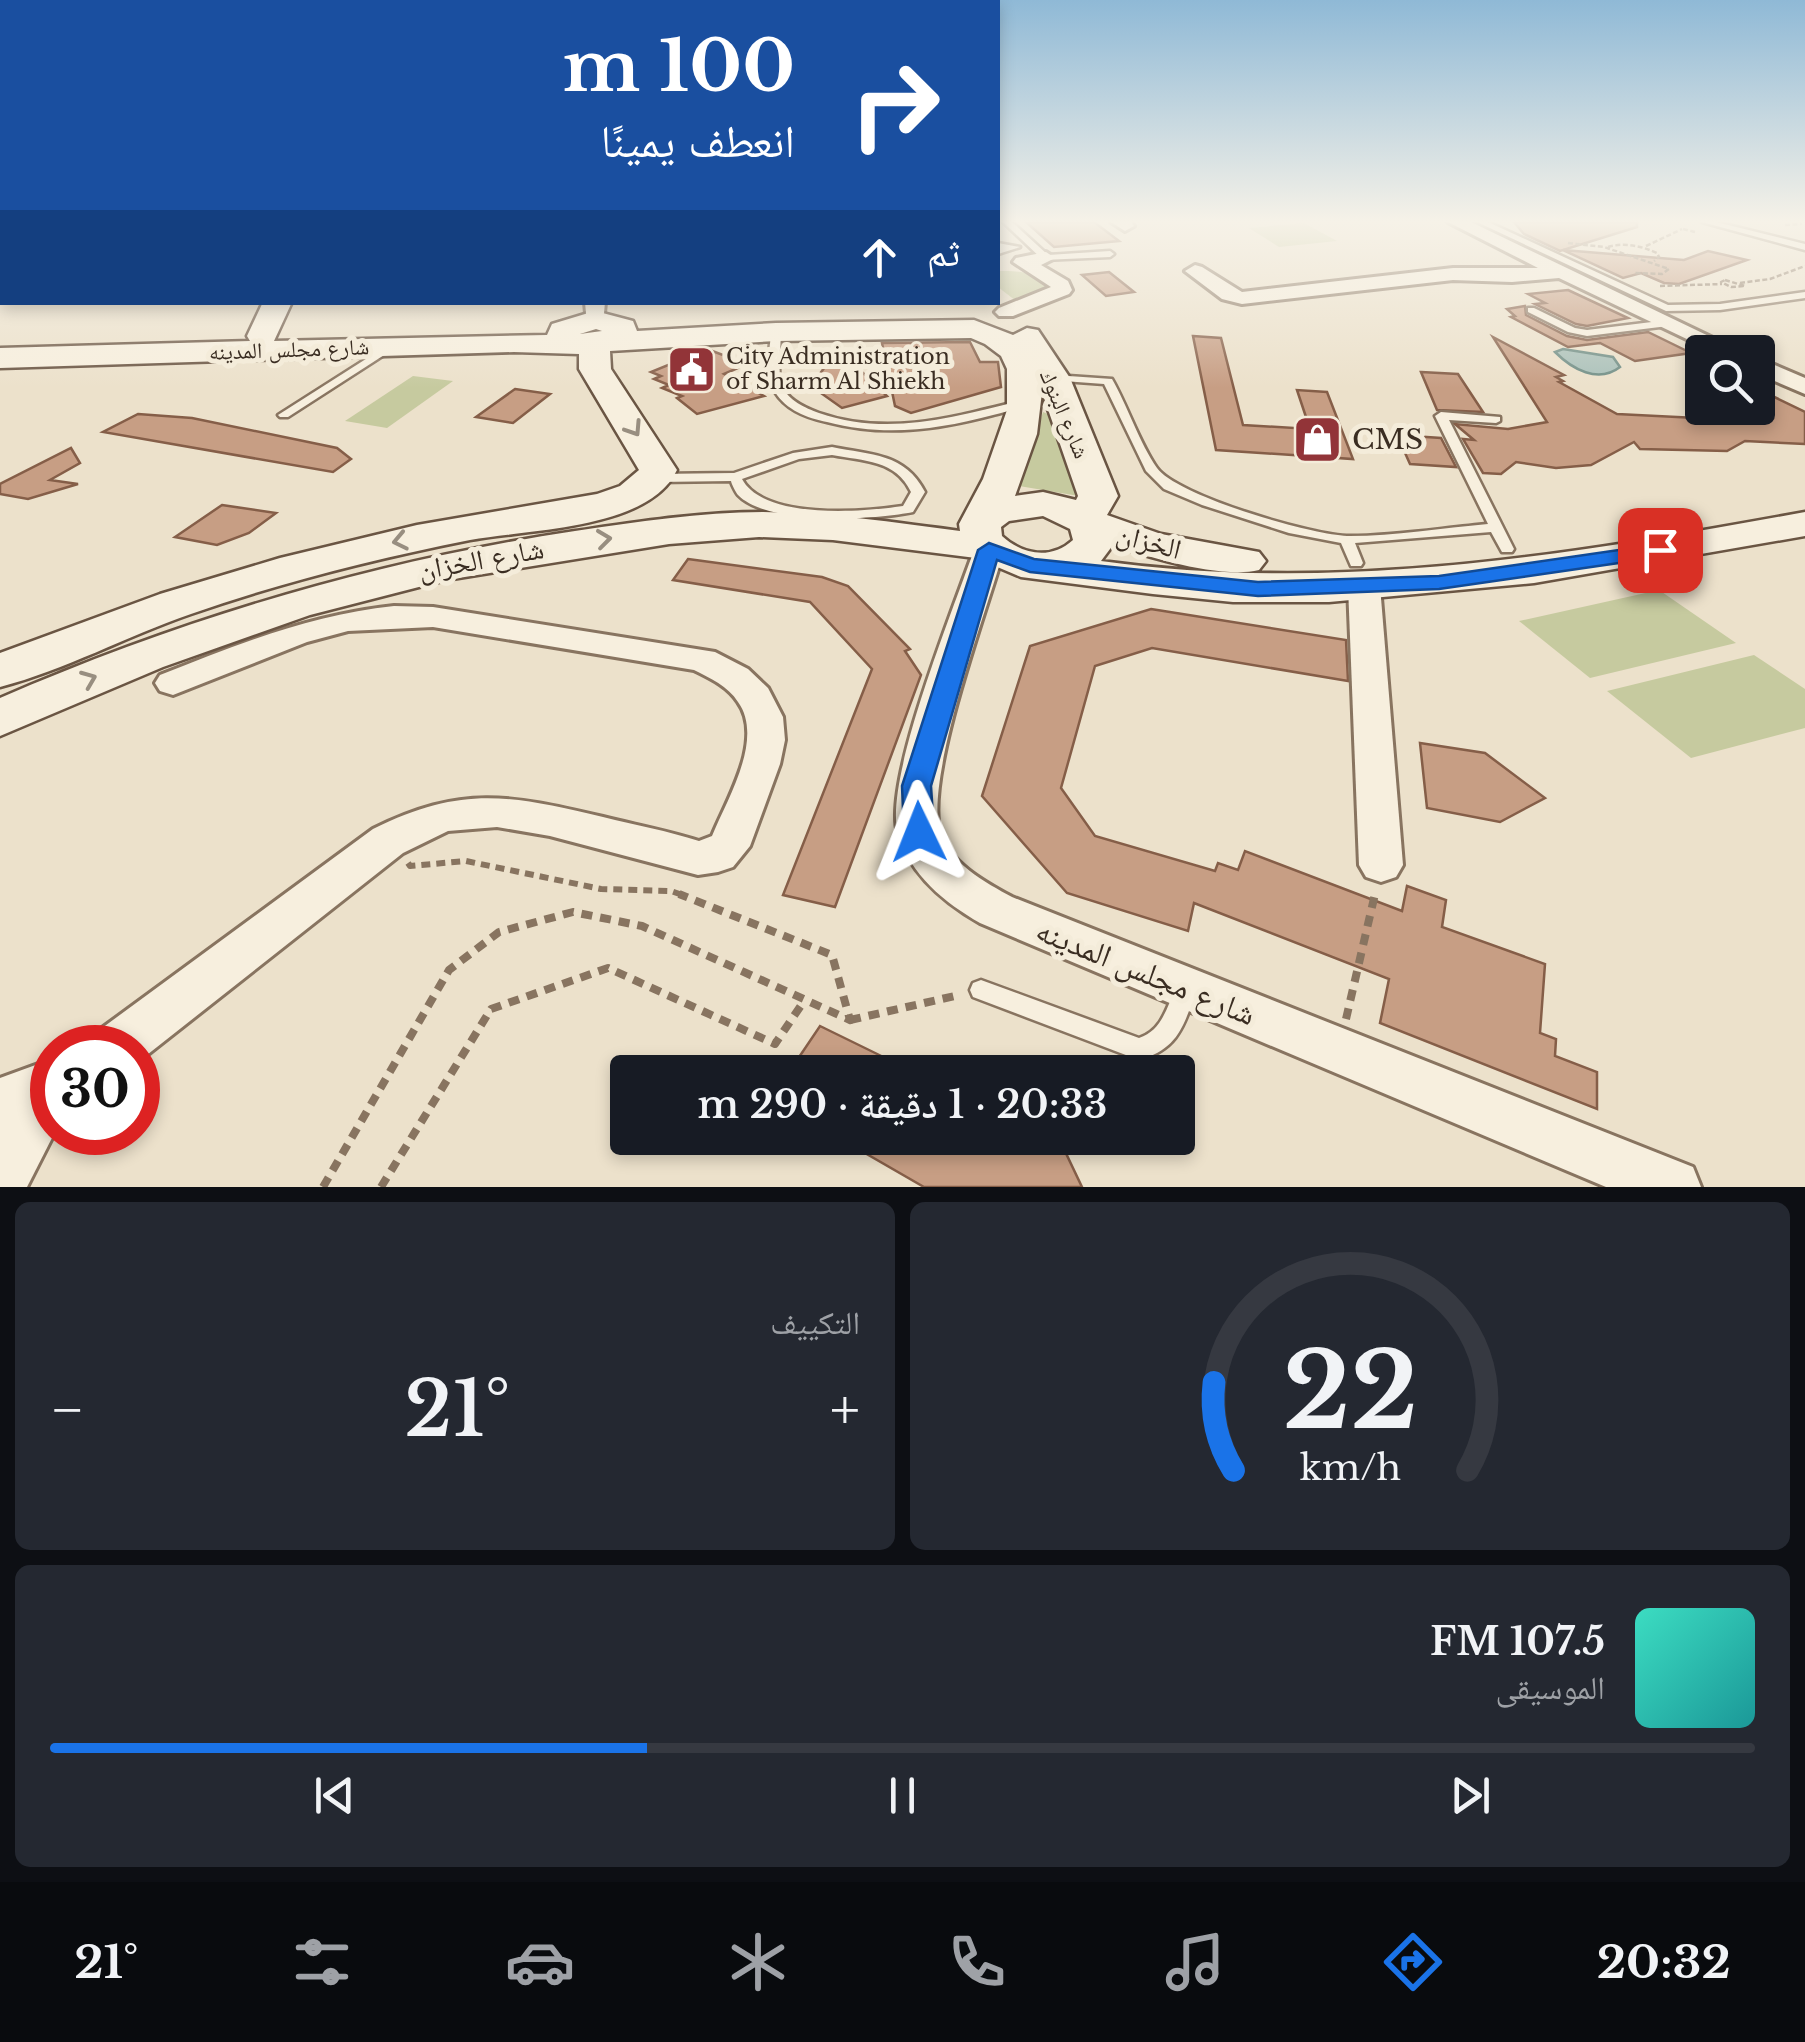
<!DOCTYPE html>
<html lang="ar">
<head>
<meta charset="utf-8">
<style>
	body { margin:0; font-family:"Libre Baskerville","Noto Naskh Arabic",serif; background:#242831; color:#f1f3f6; direction:rtl; height:100vh; display:flex; flex-direction:column; font-size:38px; white-space:nowrap }
	* { box-sizing:border-box; margin:0 }
	p { font-size:32px; color:#9ea1a6 }
	.icon { flex:none; width:55px; height:55px; fill:none; stroke:currentColor; stroke-width:2; stroke-linecap:round; stroke-linejoin:round }
	.map { position:relative; height:1187px; overflow:hidden; direction:ltr }
	.sheet { display:flex; flex-direction:column; gap:15px; padding:15px; background:#0d0f14; flex:1 }
	.sheet>* { flex:none }
	.top-card { position:absolute; left:0px; top:0px; width:1000px; height:305px; box-shadow:0 5px 15px #0003; direction:rtl; background:#1a4fa0; color:#fff; overflow:hidden }
	.buttons { position:absolute; left:1685px; top:335px; display:grid; gap:20px }
	.buttons a { display:grid; place-items:center; width:90px; height:90px; border-radius:10px; background:#171b24; box-shadow:0 5px 15px #0003; font-size:50px }
	.speed { position:absolute; left:30px; top:1025px; display:flex; gap:20px; font-size:50px; font-weight:700; text-align:center }
	.speed>* { display:grid; place-content:center; width:130px; height:130px; border-radius:50%; background:#171b24; box-shadow:0 5px 15px #0003; line-height:1 }
	.speed .limit { border:15px solid #d22; background:#fff; color:#111 }
	.pin { position:absolute; display:grid; place-items:center; width:85px; height:85px; color:#fff; margin:-42px; border-radius:20px; box-shadow:0 5px 15px #0006 }
	.me { position:absolute; width:110px; margin:-55px; rotate:358deg; stroke-linejoin:round; filter:drop-shadow(0 0 8px #0008) }
	.turn { display:flex; align-items:center; gap:35px; height:210px; padding:0 40px; font-size:45px }
	.turn .icon { width:130px; height:130px; stroke-width:2.5 }
	.turn b { display:block; font-size:70px; line-height:85px }
	.then { display:flex; align-items:center; height:95px; padding:0 40px; background:#0003; gap:20px; font-size:38px }
	.big { font-size:75px; font-weight:600; line-height:1.1 }
	.sheet .tile { flex:1; display:flex; flex-direction:column; justify-content:center; gap:15px; min-width:0; padding:0 35px; border-radius:15px; background:#242831 }
	.sheet .dial { align-items:center; gap:0 }
	.dial svg { height:260px; overflow:visible; fill:none; stroke:#363941; stroke-width:7; stroke-linecap:round; text-anchor:middle }
	.dial text { fill:#f1f3f6; stroke:none }
	.song { display:flex; align-items:center; gap:30px }
	.cover { width:120px; height:120px; border-radius:15px; background:linear-gradient(135deg,hsl(170 70% 55%),hsl(180 70% 35%)) }
	.played { height:10px; border-radius:5px; background:linear-gradient(90deg,#1a73e8 35%,#363941 35%) }
	.keys { display:flex; justify-content:space-around; direction:ltr }
	.heat { display:flex; justify-content:space-between; align-items:center; font-size:55px; direction:ltr }
	.sheet .tiles { flex:1; display:grid; gap:15px; grid-template-columns:1fr 1fr }
	.tile:last-child { grid-column:span 2 }
	.trip { position:absolute; left:610px; top:1055px; width:585px; height:100px; border-radius:10px; background:#171b24; box-shadow:0 5px 15px #0003; font-weight:600; line-height:100px; text-align:center; direction:rtl }
	.dock { display:flex; height:160px; justify-content:space-around; align-items:center; background:#090b0e; color:#9ea1a6 }
	.dock .icon { width:70px; height:70px }
	.dock .current { color:#1a73e8 }
	.dock b { font-size:45px; color:#f1f3f6 }
	.map>svg:first-child { display:block }
	.green { fill:#c6ca9f }
	.water { fill:#abc1ba; stroke:#728f87; stroke-width:2.5 }
	.building { fill:#c79e84; stroke:#855e48; stroke-width:2.5 }
	.lines { fill:none; stroke-linecap:round; stroke-linejoin:round }
	.lane-casing { stroke:#887460; stroke-width:5 }
	.street-casing { stroke:#887460; stroke-width:6 }
	.secondary-casing { stroke:#6a5543; stroke-width:5 }
	.path-far2 { stroke:#887460; stroke-width:2.5; stroke-dasharray:5 2.5; stroke-linecap:butt }
	.path-far1 { stroke:#887460; stroke-width:6; stroke-dasharray:9 6; stroke-linecap:butt }
	.path { stroke:#887460; stroke-width:8; stroke-dasharray:11 8; stroke-linecap:butt }
	.lane { fill:#f7efde; fill-rule:evenodd }
	.street { fill:#f7efde; fill-rule:evenodd }
	.secondary { fill:#f7efde; fill-rule:evenodd }
	.oneway { stroke:#988e80 }
	.route { fill:#1a73e8; stroke:#114b97; stroke-width:2.5 }
	.labels { text-anchor:middle; stroke-width:10; stroke-linejoin:round; paint-order:stroke }
	.far-street-label { font-size:22px; fill:#3a2d22; stroke:#f4ecda }
	.far-poi-label { font-size:22px; fill:#3a2d22; stroke:#f4ecda; text-anchor:start }
	.poi-label { font-size:28px; fill:#3a2d22; stroke:#f4ecda; text-anchor:start }
	.street-label { font-size:28px; fill:#3a2d22; stroke:#f4ecda }
	.near-street-label { font-size:32px; fill:#3a2d22; stroke:#f4ecda }
</style>
</head>
<body>
<div class="map">
<svg width="1805" height="1187" viewBox="0 0 1805 1187">
	<rect width="100%" height="100%" fill="#ece1cb"/>
	<!-- green -->
	<g class="green">
		<polygon points="1304,223 1337,241 1279,247 1249,228"/>
		<path d="M998,271C1016,271 1040,271 1049,290L1016,301L998,287Z"/>
		<polygon points="413,376 453,381 387,428 345,421"/>
		<polygon points="1043,412 1050,415 1081,482 1079,496 1019,486"/>
		<polygon points="1659,590 1736,643 1590,678 1519,621"/>
		<polygon points="1754,655 1805,689 1805,728 1691,758 1607,691"/>
	</g>
	<!-- water -->
	<path class="water" d="M1563,349L1613,357L1620,367C1598,384 1572,369 1555,352Z"/>
	<!-- building -->
	<g class="building">
		<polygon points="1026,222 1094,222 1119,241 1054,247"/>
		<polygon points="1514,222 1637,222 1637,227 1560,251 1524,234"/>
		<polygon points="1563,250 1684,260 1708,251 1747,260 1679,284 1664,283 1641,273 1623,278"/>
		<polygon points="1109,272 1134,292 1106,296 1082,275"/>
		<polygon points="1568,290 1628,318 1587,326 1576,324 1535,304 1545,303 1528,294"/>
		<polygon points="1525,306 1526,315 1567,336 1587,340 1648,332 1691,353 1635,361 1600,343 1568,347 1511,317 1515,316 1507,309"/>
		<polygon points="1193,336 1221,338 1243,425 1310,429 1297,390 1327,392 1353,459 1216,450"/>
		<polygon points="1493,337 1564,375 1556,377 1563,381 1559,382 1617,414 1737,420 1713,408 1758,408 1758,389 1805,412 1805,444 1745,441 1727,451 1640,449 1634,442 1591,465 1556,468 1516,462 1501,474 1483,473 1463,439 1474,440 1455,424 1508,429 1547,422"/>
		<polygon points="970,342 980,362 998,362 1001,387 911,413 895,406 882,343"/>
		<polygon points="707,349 747,364 724,374 764,396 697,414 677,398 682,396 662,388 669,385 654,379 661,376 651,372"/>
		<polygon points="838,349 887,396 842,408 811,386"/>
		<polygon points="1421,372 1458,374 1483,412 1437,410"/>
		<polygon points="515,389 550,394 513,423 476,417"/>
		<polygon points="138,414 192,418 337,448 351,459 333,472 103,432"/>
		<polygon points="1397,435 1441,438 1456,467 1410,464"/>
		<polygon points="71,448 80,463 50,480 78,484 28,499 0,494 0,484"/>
		<polygon points="222,505 276,513 249,533 217,545 175,537"/>
		<polygon points="688,559 822,577 848,586 910,649 905,651 921,675 835,907 783,895 872,669 810,602 673,580"/>
		<polygon points="1151,609 1346,640 1348,681 1152,648 1095,666 1061,788 1095,836 1215,871 1218,863 1238,870 1245,851 1402,911 1407,886 1446,900 1442,927 1545,964 1540,1033 1556,1039 1555,1056 1597,1072 1597,1109 1380,1023 1389,979 1194,903 1188,931 1067,893 982,796 1030,646"/>
		<polygon points="1420,743 1485,753 1545,798 1500,822 1427,808"/>
		<polygon points="820,1026 914,1072 789,1072"/>
		<polygon points="839,1138 1046,1138 1062,1145 1082,1187 924,1187"/>
	</g>
	<g class="lines">
		<defs>
			<g id="lane">
				<polygon points="1003,222 1012,222 1048,255 1110,251 1114,254 1110,257 1043,260"/>
				<polygon points="1477,222 1488,222 1668,305 1720,304 1805,292 1805,298 1720,310 1666,311"/>
				<polygon points="1702,222 1716,222 1805,244 1805,250"/>
				<polygon points="998,243 1020,247 998,254"/>
				<polygon points="1528,308 1534,308 1575,328 1587,330 1668,320 1673,323 1668,326 1587,336 1568,332 1528,312"/>
				<path d="M776,329L781,332C781,349 776,370 782,386C788,400 805,408 819,413C888,437 955,417 1023,400L1029,403C1019,409 1005,412 993,415C936,430 884,437 827,422C807,418 786,410 775,392C764,375 770,351 771,332Z"/>
				<polygon points="391,343 396,346 395,348 288,417 280,417 278,415"/>
				<path d="M1054,375L1112,379C1127,405 1140,444 1157,468C1177,496 1314,536 1350,536C1395,536 1442,528 1488,524L1435,416L1441,412L1500,417V421L1496,423L1449,420L1514,549L1512,552H1502L1491,532L1355,543L1363,563L1361,566H1351L1341,543L1289,533L1202,505L1164,489L1146,471L1104,384L1050,380L1049,378Z"/>
				<path d="M832,447C871,455 905,453 925,492L913,512C874,520 768,526 738,495C736,493 731,483 731,481L658,482L652,478L658,474L734,473L793,453ZM832,455C864,461 896,460 911,492L903,506C863,512 764,520 742,479L799,459Z"/>
				<path d="M981,980L1139,1038C1163,1030 1167,1006 1177,985L1185,982L1193,985L1196,992C1183,1027 1178,1049 1139,1060L973,997L970,990L973,983Z"/>
			</g>
			<g id="street">
				<polygon points="1111,222 1131,222 1134,226 1125,231"/>
				<polygon points="1448,222 1471,222 1742,352 1714,352 1559,278 1512,282 1453,280 1242,304 1222,299 1185,271 1195,265 1202,267 1242,292 1453,268 1538,268"/>
				<polygon points="1046,252 1055,258 1041,265 1068,281 1072,290 1069,294 1013,316 999,316 995,312 999,308 1051,287 1013,262 1016,258"/>
				<polygon points="585,302 605,302 603,325 587,325"/>
				<polygon points="1758,358 1805,378 1805,394 1758,374"/>
				<path d="M989,541L1000,543L1004,550C987,610 924,777 940,832C948,862 986,883 1012,897L1693,1167L1701,1187H1606L980,923C945,903 910,875 898,833C883,781 954,608 974,550L978,543Z"/>
				<polygon points="1364,576 1375,579 1380,586 1403,865 1396,877 1381,882 1366,877 1359,865 1348,586 1353,579"/>
				<path d="M394,606L433,607L715,652L748,669L768,688L783,717L785,740L780,764L750,846L733,867L718,872L698,875L550,836L497,827L448,831L403,853L138,1062V1048H91L98,1031L373,829C462,785 509,795 603,817C635,825 668,831 699,841L712,836C726,801 765,739 738,702C728,686 710,678 694,670L433,627L348,631L307,642L173,695L160,691L155,683L160,675C238,644 310,615 394,606Z"/>
				<polygon points="52,1059 55,1132 27,1187 0,1187 0,1078"/>
			</g>
			<path id="secondary" d="M263,302H292L274,341L547,335L552,324L595,311L633,321L637,331L776,323L974,320L1013,335L1027,328L1038,330L1070,378L1118,496L1107,515L1161,534L1259,552L1266,561L1259,570C1222,579 1150,558 1113,545L1101,561C1342,594 1568,555 1805,512V536L1534,583L1329,602H1233L1153,594L1021,577L976,558L833,540L759,537L669,544L446,580L310,615L163,667L0,736V698C184,618 376,561 575,531C637,522 700,512 763,512C829,513 894,522 960,531L959,524L983,479L1007,410V369L1001,356L985,344L971,338L776,341L610,351L611,369L677,470C649,530 528,529 470,540C375,559 282,582 191,614C127,636 65,670 0,687V653L160,594L280,558L417,525L597,494L620,486L639,470L579,369V354L514,352L0,368V348L250,341L247,336ZM596,329L602,331L580,334ZM1042,392L1078,496L1076,500L1043,492L1015,496L1037,434ZM1043,516L1070,529L1073,540C1051,560 1023,555 1002,536L1001,527L1009,521Z"/>
		</defs>
		<!-- lane casing -->
		<use href="#lane" class="lane-casing"/>
		<!-- street casing -->
		<use href="#street" class="street-casing"/>
		<!-- secondary casing -->
		<use href="#secondary" class="secondary-casing"/>
		<!-- path-far2 -->
		<g class="path-far2">
			<polyline points="1785,225 1802,224"/>
			<polyline points="1683,229 1695,232"/>
			<polyline points="1568,243 1604,247 1669,269 1662,274 1634,273"/>
			<polyline points="1646,246 1682,229"/>
			<path d="M1608,247C1625,242 1641,246 1657,253L1659,257L1654,261"/>
			<polygon points="1725,280 1745,286 1731,287 1721,282"/>
			<polyline points="1740,283 1770,279 1805,266"/>
			<polyline points="1660,286 1722,284"/>
		</g>
		<!-- path-far1 -->
		<polyline class="path-far1" points="408,863 410,866 466,861 601,889 671,891 685,896"/>
		<!-- path -->
		<g class="path">
			<polyline points="1346,1019 1375,894"/>
			<polyline points="850,1020 959,995"/>
			<polyline points="323,1187 449,970 499,932 573,912 642,926 850,1020 832,955 679,894"/>
			<polyline points="381,1187 491,1009 608,968 775,1044 804,1001"/>
		</g>
		<!-- lane -->
		<use href="#lane" class="lane"/>
		<!-- street -->
		<use href="#street" class="street"/>
		<!-- secondary -->
		<use href="#secondary" class="secondary"/>
	</g>
	<!-- one-way arrows -->
	<defs><path id="oneway-chevron" d="M-2-3.5L2.5 0L-2 3.5" fill="none" stroke-width="1.6" stroke-linecap="round" stroke-linejoin="round" transform="scale(2.5)"/></defs>
	<g class="oneway">
		<use href="#oneway-chevron" transform="translate(634 429) rotate(57)"/>
		<use href="#oneway-chevron" transform="translate(604 539) rotate(-7)"/>
		<use href="#oneway-chevron" transform="translate(400 541) rotate(168)"/>
		<use href="#oneway-chevron" transform="translate(89 679) rotate(-22)"/>
	</g>
	<!-- sky -->
	<linearGradient id="sky" x2="0" y2="1"><stop stop-color="#8fb9d6"/><stop offset="0.57" stop-color="#f6f2e8"/><stop offset="1" stop-color="#f6f2e8" stop-opacity="0"/></linearGradient>
	<rect width="1805" height="388" fill="url(#sky)"/>
	<!-- route -->
	<polygon class="route" points="989,543 1034,559 1258,582 1439,576 1660,544 1671,550 1660,557 1439,589 1258,596 1030,572 997,560 931,786 934,832 929,840 919,844 909,840 904,832 902,786 978,550"/>
	<!-- icons -->
	<defs>
		<symbol id="civic-square" viewBox="-11 -11 22 22"><rect x="-9" y="-9" width="18" height="18" rx="4" fill="#923438" stroke="#f4ecda"/><path d="M-.6-6.5H3V-4.5H.6V-3L4-1V1h2V6H-6V1h2V-1L-.6-3ZM-1.2 2.5V6h2.4V2.5Z" fill="#fff"/></symbol>
		<symbol id="shop-square" viewBox="-11 -11 22 22"><rect x="-9" y="-9" width="18" height="18" rx="4" fill="#923438" stroke="#f4ecda"/><path d="M-5-2.5h2.3a2.7 3.5 0 0 1 5.4 0H5L5.5 6h-11ZM-1.5-2.5h3a1.5 2.3 0 0 0-3 0Z" fill="#fff"/></symbol>
	</defs>
	<g fill-rule="evenodd">
		<use href="#civic-square" x="664" y="342" width="55" height="55"/>
		<use href="#shop-square" x="1290" y="412" width="55" height="55"/>
	</g>
	<g class="labels">
		<!-- far-street labels -->
		<g class="far-street-label">
			<text transform="translate(289 349) rotate(-2)" y="8">شارع مجلس المدينه</text>
			<text transform="translate(1065 414) rotate(67)" y="8">شارع البنوك</text>
		</g>
		<!-- far-poi labels -->
		<g class="far-poi-label">
			<text x="726" y="364">City Administration<tspan x="726" dy="25">of Sharm Al Shiekh</tspan></text>
		</g>
		<!-- poi labels -->
		<g class="poi-label">
			<text x="1352" y="449">CMS</text>
		</g>
		<!-- street labels -->
		<g class="street-label">
			<text transform="translate(1149 541) rotate(15)" y="10">الخزان</text>
			<text transform="translate(481 559) rotate(-10)" y="10">شارع الخزان</text>
		</g>
		<!-- near-street labels -->
		<g class="near-street-label">
			<text transform="translate(1146 972) rotate(22)" y="11">شارع مجلس المدينه</text>
		</g>
	</g>
</svg>
<div class="buttons">
<a><svg class="icon" aria-label="search" viewBox="0 0 24 24"><circle cx="10" cy="10" r="6"/><path d="M15 15l6 6"/></svg></a>
</div>
<div class="speed"><div class="limit">30</div></div>
<div class="pin" style="left:1660px;top:550px;background:#d93025"><svg class="icon" aria-label="arrive" viewBox="0 0 24 24"><path d="M6 21V4h12l-3 4 3 4H6"/></svg></div>
<svg class="me" style="left:919px;top:832px" viewBox="-20 -20 40 40"><path d="M0-17L14 15 0 8-14 15z" fill="#1a73e8" stroke="#fff" stroke-width="4"/></svg>
<div class="trip">20:33 · 1 دقيقة · 290 m</div>
<div class="top-card">
<div class="turn"><svg class="icon" aria-label="right" viewBox="0 0 24 24"><path d="M7 20v-9h11M14 6l5 5-5 5"/></svg><div><b>100 m</b>انعطف يمينًا</div></div>
<div class="then">ثم<svg class="icon" aria-label="ahead" viewBox="0 0 24 24"><path d="M12 20V5M6 11l6-6 6 6"/></svg></div>
</div>
</div>
<section class="sheet">
<div class="tiles">
<div class="tile dial"><svg viewBox="0 0 100 80">
<path d="M14 69A42 42 0 1 1 86 69"/>
<path d="M14 69A42 42 0 0 1 8 42" stroke="#1a73e8"/>
<text x="50" y="56" font-size="32" font-weight="700">22</text>
<text x="50" y="72" font-size="11">km/h</text>
</svg></div>
<div class="tile"><p>التكييف</p>
<div class="heat"><a>−</a><b class="big">21°</b><a>+</a></div>
</div>
<div class="tile">
<div class="song"><i class="cover"></i><div><b>107.5 FM</b><p>الموسيقى</p></div></div>
<div class="played"></div>
<div class="keys"><svg class="icon" aria-label="previous" viewBox="0 0 24 24"><path d="M18 5L8 12l10 7zM5 5v14"/></svg><svg class="icon" aria-label="pause" viewBox="0 0 24 24"><path d="M8 5v14M16 5v14"/></svg><svg class="icon" aria-label="next" viewBox="0 0 24 24"><path d="M6 5l10 7-10 7zM19 5v14"/></svg></div>
</div>
</div>
</section>
<nav class="dock">
<b>20:32</b>
<svg class="icon current" aria-label="directions" viewBox="0 0 24 24"><path d="M12 3l9 9-9 9-9-9zM9 14v-3h6M13 9l2 2-2 2"/></svg>
<svg class="icon" aria-label="music" viewBox="0 0 24 24"><path d="M9 18V5l10-2v13"/><circle cx="6" cy="18" r="3"/><circle cx="16" cy="16" r="3"/></svg>
<svg class="icon" aria-label="phone" viewBox="0 0 24 24"><path d="M5 4h4l2 5-3 2q2 4 5 5l2-3 5 2v4C11 20 4 13 5 4z"/></svg>
<svg class="icon" aria-label="climate" viewBox="0 0 24 24"><path d="M12 3v18M4 7l16 10M4 17L20 7"/></svg>
<svg class="icon" aria-label="car" viewBox="0 0 24 24"><path d="M5 17H2v-5l4-1 3-4h7l3 4 3 1v5h-3M9 17h6M6 11h13"/><circle cx="7" cy="17" r="2"/><circle cx="17" cy="17" r="2"/></svg>
<svg class="icon" aria-label="filters" viewBox="0 0 24 24"><path d="M4 7h16M4 17h16"/><circle cx="9" cy="7" r="2"/><circle cx="15" cy="17" r="2"/></svg>
<b>21°</b>
</nav>
</body>
</html>
